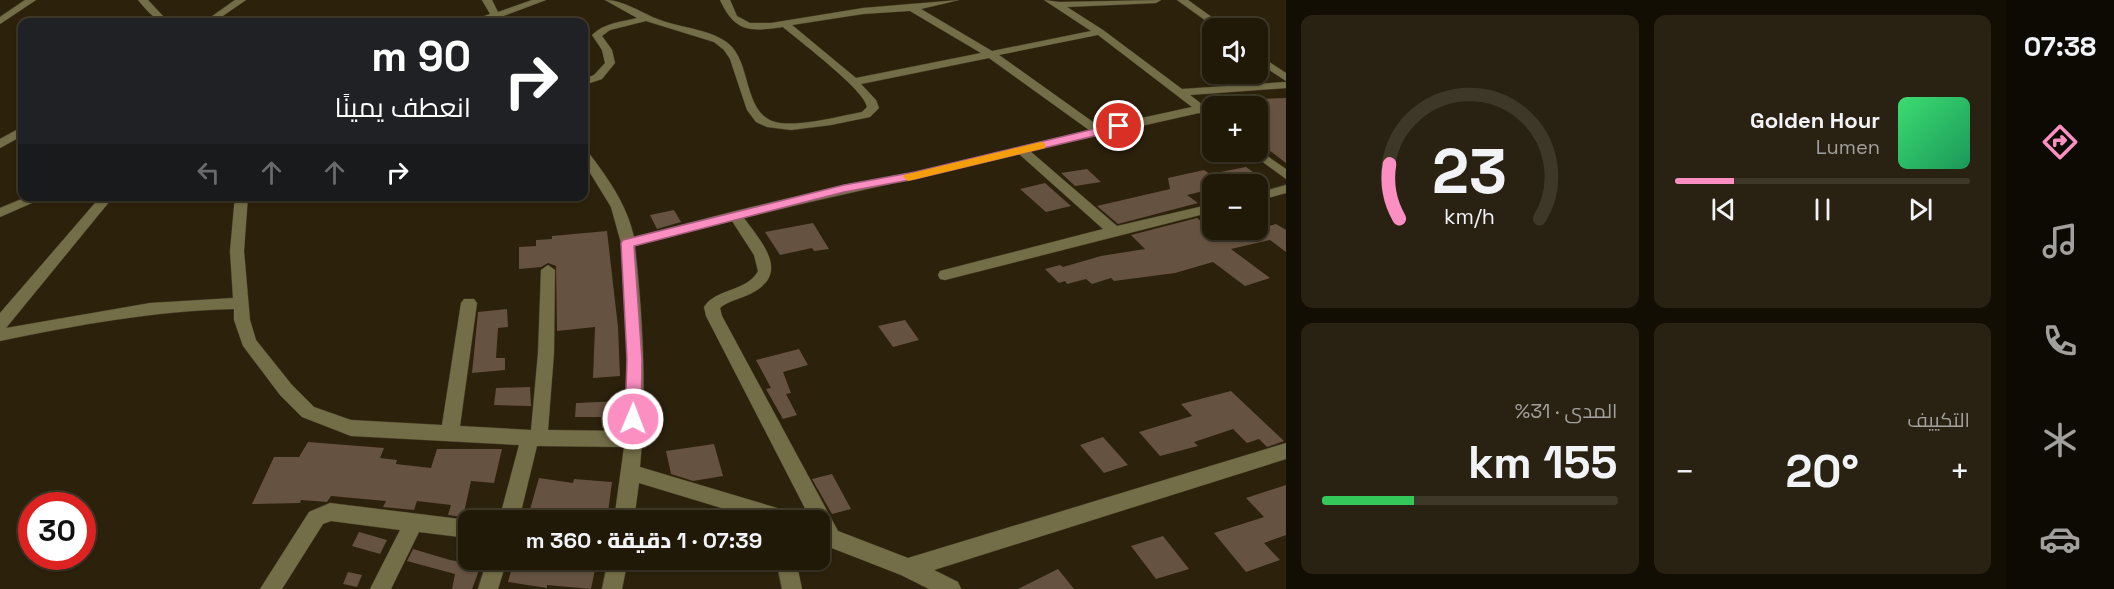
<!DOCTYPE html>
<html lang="ar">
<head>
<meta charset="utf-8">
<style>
	body { margin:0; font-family:"Space Grotesk",Cairo,sans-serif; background:#292212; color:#f1f3f6; direction:rtl; height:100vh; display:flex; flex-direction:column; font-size:22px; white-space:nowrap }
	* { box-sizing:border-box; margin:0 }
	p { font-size:20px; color:#a2a09c }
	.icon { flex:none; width:33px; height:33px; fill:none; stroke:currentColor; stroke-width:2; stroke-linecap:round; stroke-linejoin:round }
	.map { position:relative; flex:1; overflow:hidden; direction:ltr }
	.sheet { display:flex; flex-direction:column; gap:15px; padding:15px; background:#120e04; width:720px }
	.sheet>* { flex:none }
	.banner { position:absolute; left:18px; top:18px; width:570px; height:183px; border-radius:12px; box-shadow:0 2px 4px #0004,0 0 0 2px #3e3829; direction:rtl; background:#202124; color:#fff; overflow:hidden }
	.buttons { position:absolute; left:1202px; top:18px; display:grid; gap:12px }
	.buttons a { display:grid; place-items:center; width:66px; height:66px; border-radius:12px; background:#211908; box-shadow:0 2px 4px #0004,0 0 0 2px #3e3829; font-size:30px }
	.speed { position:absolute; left:18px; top:492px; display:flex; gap:12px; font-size:30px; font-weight:700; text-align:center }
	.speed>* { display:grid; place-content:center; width:78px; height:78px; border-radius:50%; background:#211908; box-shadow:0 2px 4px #0004,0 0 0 2px #3e3829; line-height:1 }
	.speed .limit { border:9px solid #d22; background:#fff; color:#111 }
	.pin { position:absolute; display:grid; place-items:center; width:51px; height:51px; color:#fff; margin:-26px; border:3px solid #fff; border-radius:50%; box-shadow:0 2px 6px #0007 }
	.me { position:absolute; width:66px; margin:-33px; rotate:1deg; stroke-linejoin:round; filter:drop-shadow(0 0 4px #0008) }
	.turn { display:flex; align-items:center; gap:21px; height:126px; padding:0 18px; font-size:27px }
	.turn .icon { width:78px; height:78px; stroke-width:2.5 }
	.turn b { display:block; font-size:42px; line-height:51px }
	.lanes { display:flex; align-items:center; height:57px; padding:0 18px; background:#0003; justify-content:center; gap:30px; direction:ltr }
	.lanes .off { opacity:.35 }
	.big { font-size:45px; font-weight:800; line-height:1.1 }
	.sheet .card { flex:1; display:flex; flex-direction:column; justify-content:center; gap:9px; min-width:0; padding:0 21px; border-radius:12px; background:#292212 }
	.sheet .dial { align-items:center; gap:0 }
	.dial svg { height:156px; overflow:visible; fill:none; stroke:#3e3829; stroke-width:7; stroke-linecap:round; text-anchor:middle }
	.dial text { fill:#f1f3f6; stroke:none }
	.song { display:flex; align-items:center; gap:18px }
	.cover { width:72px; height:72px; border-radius:9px; background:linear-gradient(135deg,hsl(140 70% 55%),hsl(150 70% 35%)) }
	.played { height:6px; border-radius:3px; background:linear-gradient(90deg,#fc8fc1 20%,#3e3829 20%) }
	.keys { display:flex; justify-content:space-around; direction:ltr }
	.heat { display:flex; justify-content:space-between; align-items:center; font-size:33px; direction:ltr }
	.charge { height:9px; border-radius:4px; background:linear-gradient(90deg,#34c759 31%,#3e3829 0) }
	.sheet .tiles { flex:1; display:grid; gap:15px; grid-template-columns:repeat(2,1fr) }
	.trip { position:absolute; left:458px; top:510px; width:372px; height:60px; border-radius:12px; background:#211908; box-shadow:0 2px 4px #0004,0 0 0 2px #3e3829; font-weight:800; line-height:60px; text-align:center; direction:rtl }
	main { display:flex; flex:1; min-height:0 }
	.dock { display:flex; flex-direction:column; width:108px; justify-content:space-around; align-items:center; background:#0d0a03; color:#a2a09c }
	.dock .icon { width:42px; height:42px }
	.dock .on { color:#fc8fc1 }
	.dock b { font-size:27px; color:#f1f3f6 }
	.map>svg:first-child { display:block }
	.building { fill:#655240 }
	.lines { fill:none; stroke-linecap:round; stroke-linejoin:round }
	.minor-casing { stroke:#473c27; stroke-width:1 }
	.minor { fill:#736e47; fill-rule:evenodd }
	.route { fill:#fc8fc1; stroke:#a45d7d; stroke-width:1.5 }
	.slow { fill:#f59e0b }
</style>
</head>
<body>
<main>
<nav class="dock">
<b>07:38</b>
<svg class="icon on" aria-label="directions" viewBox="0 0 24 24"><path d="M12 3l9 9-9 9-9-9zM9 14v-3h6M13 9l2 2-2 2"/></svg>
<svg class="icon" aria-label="music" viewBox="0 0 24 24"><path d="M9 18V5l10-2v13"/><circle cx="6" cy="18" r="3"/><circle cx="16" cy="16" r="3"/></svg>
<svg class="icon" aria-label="phone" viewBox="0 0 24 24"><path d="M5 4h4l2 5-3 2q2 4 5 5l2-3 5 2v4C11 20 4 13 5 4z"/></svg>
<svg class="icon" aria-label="climate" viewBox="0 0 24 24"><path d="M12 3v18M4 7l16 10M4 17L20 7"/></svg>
<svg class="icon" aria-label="car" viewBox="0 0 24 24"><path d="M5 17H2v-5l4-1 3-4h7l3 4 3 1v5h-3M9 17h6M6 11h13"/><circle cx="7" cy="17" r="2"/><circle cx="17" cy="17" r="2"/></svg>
</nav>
<section class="sheet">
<div class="tiles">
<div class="card">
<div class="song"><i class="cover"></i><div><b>Golden Hour</b><p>Lumen</p></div></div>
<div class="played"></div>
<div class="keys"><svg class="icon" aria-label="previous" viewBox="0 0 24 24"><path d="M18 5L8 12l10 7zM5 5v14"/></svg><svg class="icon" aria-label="pause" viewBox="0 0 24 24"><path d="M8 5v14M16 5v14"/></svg><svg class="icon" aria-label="next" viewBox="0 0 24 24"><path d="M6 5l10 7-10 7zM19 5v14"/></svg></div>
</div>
<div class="card dial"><svg viewBox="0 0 100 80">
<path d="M14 69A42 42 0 1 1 86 69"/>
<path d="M14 69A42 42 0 0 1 9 41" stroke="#fc8fc1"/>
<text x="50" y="56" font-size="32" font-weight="700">23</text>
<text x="50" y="72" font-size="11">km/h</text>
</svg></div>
<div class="card"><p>التكييف</p>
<div class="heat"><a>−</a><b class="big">20°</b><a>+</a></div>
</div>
<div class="card"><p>المدى · 31%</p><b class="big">155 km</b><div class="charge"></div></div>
</div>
</section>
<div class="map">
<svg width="1286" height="589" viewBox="0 0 1286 589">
	<rect width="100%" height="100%" fill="#2c210b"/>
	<!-- building -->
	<g class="building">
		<polygon points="1286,98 1286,163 1257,141 1257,99"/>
		<polygon points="1246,167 1270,184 1212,184 1212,189 1187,195 1198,203 1118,224 1097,206 1170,189 1168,178 1204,170 1210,174"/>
		<polygon points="1087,169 1101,182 1075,186 1061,173"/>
		<polygon points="1045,183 1071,206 1046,212 1020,189"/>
		<polygon points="674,210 681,222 657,229 650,215"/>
		<polygon points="1197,218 1212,230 1244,230 1247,232 1276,224 1286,230 1286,252 1270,240 1231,249 1270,278 1245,286 1213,262 1175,273 1114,281 1111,278 1092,284 1086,279 1067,284 1065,281 1059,283 1045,269 1060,265 1063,267 1101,256 1145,249 1131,235"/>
		<polygon points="813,223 829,249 814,251 812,248 780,255 765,232"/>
		<polygon points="607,231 618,327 620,376 593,378 595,327 557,331 556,266 548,263 541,267 519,269 519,247 536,246 536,240 552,239 552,236"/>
		<polygon points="507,309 508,327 498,328 496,358 505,358 505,370 472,373 478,312"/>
		<polygon points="905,320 919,340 893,347 878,326"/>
		<polygon points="799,349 808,365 783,372 791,393 786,394 797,415 783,419 766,389 771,388 756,360"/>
		<polygon points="530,387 531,406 494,405 496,388"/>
		<polygon points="1231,391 1284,441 1267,447 1259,439 1247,443 1233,429 1194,442 1198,446 1160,456 1139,432 1192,416 1181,404"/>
		<polygon points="621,401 622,427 602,428 601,417 575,417 576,403"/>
		<polygon points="1103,437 1128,465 1104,473 1080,445"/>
		<polygon points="308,442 384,448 380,458 397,460 396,464 431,468 437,449 502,449 494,483 471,481 463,517 448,515 451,505 417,501 414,510 383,507 386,501 331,496 327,502 301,500 300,503 252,504 274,457 299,457"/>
		<polygon points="714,444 723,476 693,481 671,474 666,451"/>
		<polygon points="832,474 851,509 832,514 812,479"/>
		<polygon points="539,478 573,483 574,479 612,482 607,520 527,520"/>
		<polygon points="1286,485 1286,535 1264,543 1280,560 1246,572 1214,533 1264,517 1246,498"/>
		<polygon points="359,532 387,540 380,554 352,546"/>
		<polygon points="1163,536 1189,569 1156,579 1131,546"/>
		<polygon points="413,549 450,560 481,565 472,589 452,589 455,574 407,561"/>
		<polygon points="545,560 597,560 591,589 547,585 547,588 508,582 513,564 543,569"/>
		<polygon points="1058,569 1074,589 1018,589"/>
		<polygon points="348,572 362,575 357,587 343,584"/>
	</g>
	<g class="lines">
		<defs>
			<g id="minor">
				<polygon points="25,0 36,0 0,24 0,17"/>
				<path d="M138,0H148L163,16L175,22C157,24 149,13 138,0Z"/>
				<polygon points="235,0 246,0 214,22 204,22"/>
				<polygon points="482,0 492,0 498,12 532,0 546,0 501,17 503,22 495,22 493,19 472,22 473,20 490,14"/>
				<path d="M605,0C624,0 643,14 660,20C681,28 717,30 732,47C750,67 745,110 772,121C793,129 840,116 862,112L867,107C865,90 799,41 783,27C749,32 735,32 720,0H730L737,16L750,23H771L863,8L959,0L921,9L992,51L1091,31L1044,0L1059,2L1161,0L1156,3L1067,7L1103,30L1182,89L1286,82V88L1190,95L1212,112V120L1199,113L1030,151L1117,226L1212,204V212L945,280L940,279L938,275L940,271L1103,229L1019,154C927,177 835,195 744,218C763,244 791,274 750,294C740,299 728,301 720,308L722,316L838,531L908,558L1286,443V459L934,570L958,582L961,589H929L901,575L824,545L819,542V520H811L706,316L704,307C716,288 747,292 758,271L754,255L732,221L635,246C643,319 647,393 640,467L787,511L794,514L797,520H761L639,483L634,520H614L624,447L537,446L519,520H499L519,445L351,436L302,417L280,395L243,346L234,320V309C154,311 77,325 0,341V313L101,196H114L6,328L150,303L233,298L230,251L235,196H248L244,251L250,320L256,340L292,385L314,407L351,420L442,425L461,303L464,299H474L477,303L460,426L531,430L538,353L541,270L548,265L555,270L554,353L548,430L625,431L627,347L621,243L611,207L584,163V151L588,152C608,178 627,205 634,237L735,211L844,185L915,172L1089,130L989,58L861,84L876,100L879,108L870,117L831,125L791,130L767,127L756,122L747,110L730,59L724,50L714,42L646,21L610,30L602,36L612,50L615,63L602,79L584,85V79L594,75L605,63L602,50L592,35C604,23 621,22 637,18ZM910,11L981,53L856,78L792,25L863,14ZM1098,35L1192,107L1100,127L999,55Z"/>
				<polygon points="1177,0 1188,0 1227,28 1216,28"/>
				<polygon points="1257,54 1286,73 1286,81 1257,62"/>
				<polygon points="22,127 22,136 0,148 0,139"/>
				<polygon points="1257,149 1286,169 1286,179 1249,152 1257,152"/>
				<polygon points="1286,185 1286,193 1257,201 1257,193"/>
				<polygon points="29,196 48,196 0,217 0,208"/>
				<polygon points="330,503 468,520 470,520 468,520 468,538 419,532 391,589 370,589 400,530 331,521 323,524 282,589 260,589 309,512"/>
				<polygon points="487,560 507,560 498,589 478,589"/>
				<polygon points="608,560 628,560 622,589 602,589"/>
				<polygon points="776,560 796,560 802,589 782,589"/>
			</g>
		</defs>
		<!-- minor casing -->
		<use href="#minor" class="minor-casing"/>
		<!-- minor -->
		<use href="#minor" class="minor"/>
	</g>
	<!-- route -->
	<polygon class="route" points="1119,123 1124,126 1123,129 915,179 844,192 634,246 642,360 641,419 639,424 633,426 628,424 625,419 627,360 621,243 623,240 844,185 915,172"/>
	<!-- slow -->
	<polygon class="slow" points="1041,142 1045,143 1045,148 908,181 903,177 904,175"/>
</svg>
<div class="buttons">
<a><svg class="icon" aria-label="sound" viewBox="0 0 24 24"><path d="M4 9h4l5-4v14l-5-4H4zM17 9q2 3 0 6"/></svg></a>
<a>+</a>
<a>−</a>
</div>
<div class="speed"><div class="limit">30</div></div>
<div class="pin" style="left:1119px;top:126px;background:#d93025"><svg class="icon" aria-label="arrive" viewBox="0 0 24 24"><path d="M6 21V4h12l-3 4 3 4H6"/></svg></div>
<svg class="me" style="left:633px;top:419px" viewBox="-20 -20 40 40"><circle r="17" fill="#fc8fc1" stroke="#fff" stroke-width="3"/><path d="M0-11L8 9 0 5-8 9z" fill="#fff"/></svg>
<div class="trip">07:39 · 1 دقيقة · 360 m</div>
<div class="banner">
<div class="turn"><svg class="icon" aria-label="right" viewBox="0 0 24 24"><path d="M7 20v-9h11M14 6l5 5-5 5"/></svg><div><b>90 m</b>انعطف يمينًا</div></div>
<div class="lanes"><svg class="icon off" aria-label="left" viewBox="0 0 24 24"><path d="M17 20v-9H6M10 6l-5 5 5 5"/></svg><svg class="icon off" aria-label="ahead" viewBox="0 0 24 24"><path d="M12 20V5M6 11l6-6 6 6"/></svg><svg class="icon off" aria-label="ahead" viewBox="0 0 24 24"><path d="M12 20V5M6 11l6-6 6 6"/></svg><svg class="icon" aria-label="right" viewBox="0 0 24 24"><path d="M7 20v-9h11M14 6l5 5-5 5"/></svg></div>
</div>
</div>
</main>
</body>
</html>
